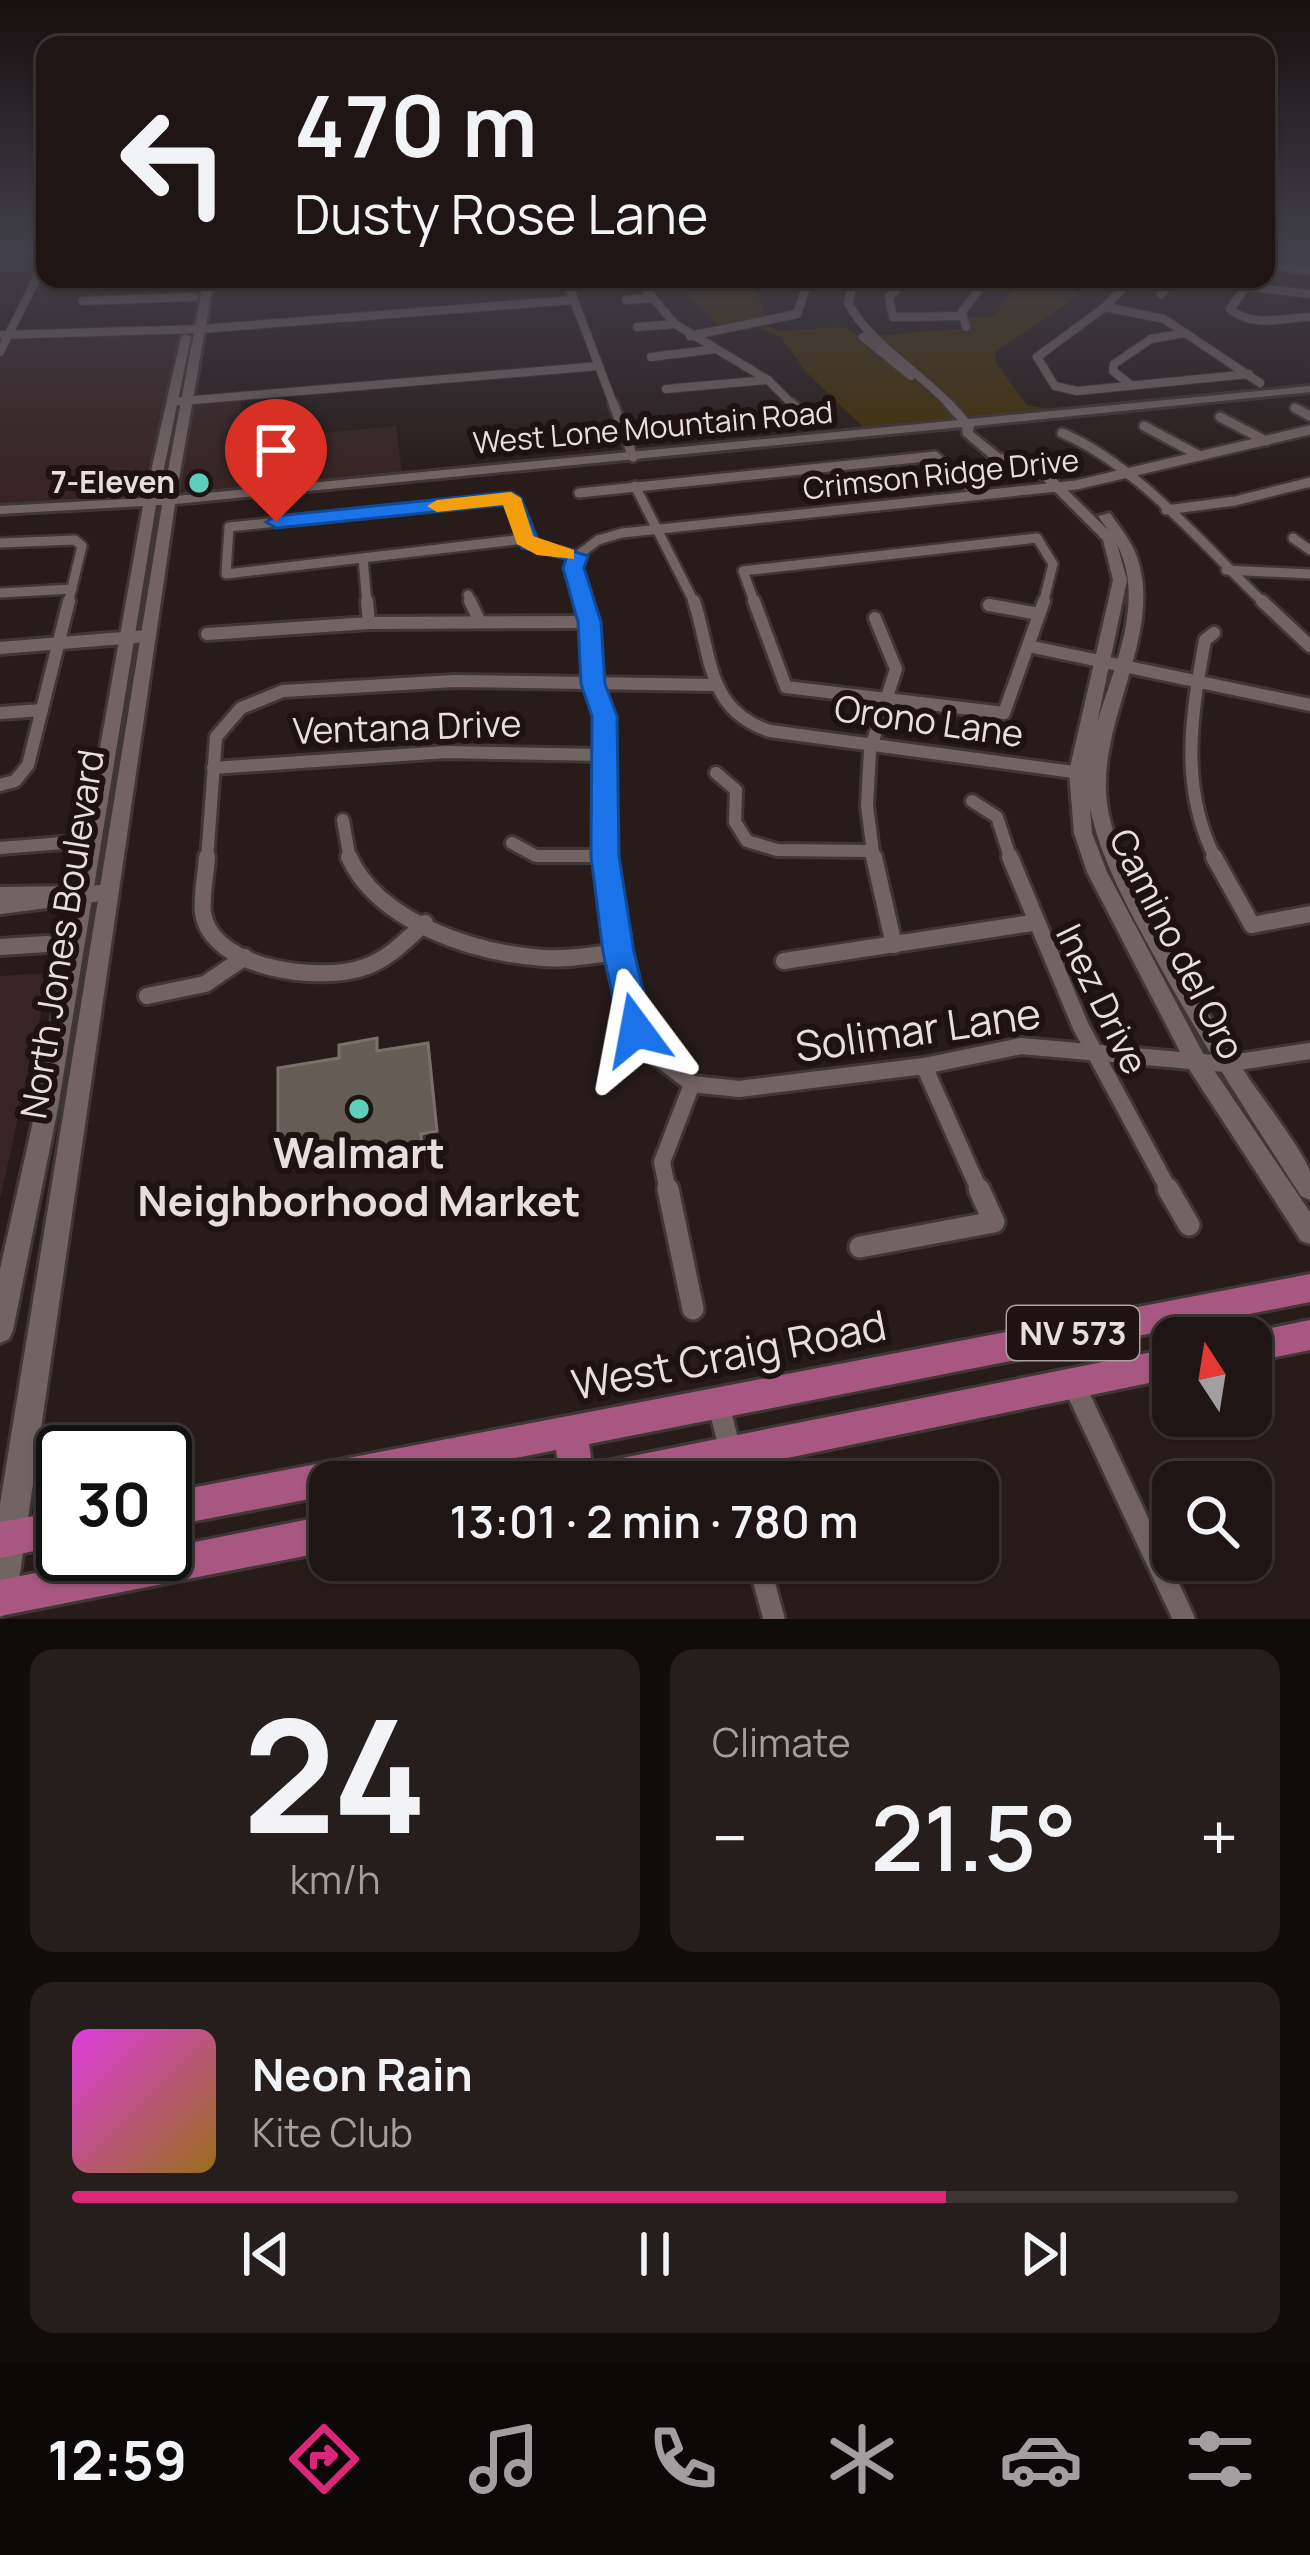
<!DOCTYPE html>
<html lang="en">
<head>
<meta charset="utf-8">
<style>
	body { margin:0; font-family:Manrope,sans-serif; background:#261e1d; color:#f1f3f6; height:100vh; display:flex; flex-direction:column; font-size:45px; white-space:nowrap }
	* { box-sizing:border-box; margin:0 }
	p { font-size:39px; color:#a19fa0 }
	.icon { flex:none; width:66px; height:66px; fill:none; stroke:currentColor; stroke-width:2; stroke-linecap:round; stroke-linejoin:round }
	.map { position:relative; height:1619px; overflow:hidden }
	.side { display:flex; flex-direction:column; gap:30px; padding:30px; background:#100c0b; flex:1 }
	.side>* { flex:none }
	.top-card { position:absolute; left:36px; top:36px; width:1239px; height:252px; border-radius:24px; box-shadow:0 3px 9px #0004,0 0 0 3px #3c3434; background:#1e1514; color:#f1f3f6; overflow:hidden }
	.needle { width:78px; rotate:348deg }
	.buttons { position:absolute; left:1152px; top:1317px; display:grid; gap:24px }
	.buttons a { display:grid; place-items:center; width:120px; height:120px; border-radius:24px; background:#1e1514; box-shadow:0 3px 9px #0004,0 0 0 3px #3c3434; font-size:60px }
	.speed { position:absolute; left:36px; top:1425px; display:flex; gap:24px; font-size:60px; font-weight:700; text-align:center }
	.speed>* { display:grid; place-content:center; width:156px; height:156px; border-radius:50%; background:#1e1514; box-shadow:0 3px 9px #0004,0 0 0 3px #3c3434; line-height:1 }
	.speed .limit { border:6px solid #111; border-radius:18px; background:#fff; color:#111 }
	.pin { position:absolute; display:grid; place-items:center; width:102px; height:102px; color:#fff; margin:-123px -51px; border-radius:50% 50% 50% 0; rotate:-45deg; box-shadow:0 0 12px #0007 }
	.pin .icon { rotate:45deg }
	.me { position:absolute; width:132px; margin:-66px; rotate:347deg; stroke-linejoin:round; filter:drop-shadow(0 0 9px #0008) }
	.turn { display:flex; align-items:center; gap:42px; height:252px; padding:0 60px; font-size:54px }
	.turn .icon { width:156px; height:156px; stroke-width:2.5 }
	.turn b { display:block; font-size:84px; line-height:102px }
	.big { font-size:90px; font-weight:600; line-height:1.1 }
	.side .widget { flex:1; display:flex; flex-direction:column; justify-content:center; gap:18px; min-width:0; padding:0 42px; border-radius:24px; background:#261e1d }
	.side .dial { align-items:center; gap:0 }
	.dial b { font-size:156px; line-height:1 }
	.song { display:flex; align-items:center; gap:36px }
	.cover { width:144px; height:144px; border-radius:18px; background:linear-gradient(135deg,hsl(300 70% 55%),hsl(40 70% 35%)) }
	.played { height:12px; border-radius:6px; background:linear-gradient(90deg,#db2777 75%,#3c3434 75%) }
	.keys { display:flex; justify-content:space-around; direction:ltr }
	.heat { display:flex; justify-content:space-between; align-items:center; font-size:66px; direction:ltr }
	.side .tiles { flex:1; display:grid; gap:30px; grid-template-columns:1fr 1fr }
	.widget:last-child { grid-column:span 2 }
	.trip { position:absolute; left:309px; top:1461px; width:690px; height:120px; border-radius:24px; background:#1e1514; box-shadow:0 3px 9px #0004,0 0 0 3px #3c3434; font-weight:600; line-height:120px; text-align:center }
	.menu { display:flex; height:192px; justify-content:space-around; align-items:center; background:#0c0808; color:#a19fa0 }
	.menu .icon { width:84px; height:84px }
	.menu .active { color:#db2777 }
	.menu b { font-size:54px; color:#f1f3f6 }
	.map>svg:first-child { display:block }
	.built { fill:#372524 }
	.green { fill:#413005 }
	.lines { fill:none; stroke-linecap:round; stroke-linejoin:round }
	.street-far4-casing { stroke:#3f3636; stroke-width:10 }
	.street-far3-casing { stroke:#3f3636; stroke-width:14 }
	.street-far2-casing { stroke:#3f3636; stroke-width:18 }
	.street-far1-casing { stroke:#3f3636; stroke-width:22 }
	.street-casing { stroke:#3f3636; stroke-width:27 }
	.secondary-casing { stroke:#3f3636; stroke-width:6 }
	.primary-casing { stroke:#3f3636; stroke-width:6 }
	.street-far4 { stroke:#736464; stroke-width:8 }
	.street-far3 { stroke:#736464; stroke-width:9 }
	.street-far2 { stroke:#736464; stroke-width:12 }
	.street-far1 { stroke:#736464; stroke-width:16 }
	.street { stroke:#736464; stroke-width:21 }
	.secondary { fill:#736464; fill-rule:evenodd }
	.primary { fill:#a85880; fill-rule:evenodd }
	.shaded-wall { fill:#3e322e }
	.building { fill:#665c56; stroke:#7a706b; stroke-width:3 }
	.route { fill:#1a73e8; stroke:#114b97; stroke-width:3 }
	.slow { fill:#f59e0b }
	.poi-dot { fill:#5dceb9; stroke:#1e1312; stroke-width:4.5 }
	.labels { text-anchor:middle; stroke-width:12; stroke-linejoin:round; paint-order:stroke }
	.far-street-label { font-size:30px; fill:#e7dede; stroke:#1e1312 }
	.far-poi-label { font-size:30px; font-weight:bold; fill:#e7dede; stroke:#1e1312; text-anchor:end }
	.shield { fill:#1e1312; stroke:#aba1a1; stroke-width:3 }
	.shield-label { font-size:33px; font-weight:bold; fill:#e7dede }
	.street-label { font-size:36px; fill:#e7dede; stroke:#1e1312 }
	.near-street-label { font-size:42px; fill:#e7dede; stroke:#1e1312 }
	.near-poi-label { font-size:42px; font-weight:bold; fill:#e7dede; stroke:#1e1312 }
</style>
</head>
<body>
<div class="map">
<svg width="1310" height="1619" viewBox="0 0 1310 1619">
	<rect width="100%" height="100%" fill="#281c1b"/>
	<!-- built -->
	<g class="built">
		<polygon points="205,332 194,397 242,394 237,441 396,426 402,472 129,499 0,505 0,339"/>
		<polygon points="50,973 0,1199 0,976"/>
	</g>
	<!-- green -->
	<polygon class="green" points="672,279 743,279 754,288 765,314 751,320 779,331 844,327 860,337 971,328 968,317 993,318 1020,279 1093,279 1065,305 996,351 995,361 1027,405 1054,410 864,428 806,372 781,337 743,322 719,327"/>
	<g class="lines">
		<defs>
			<g id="street-far4">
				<polyline points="1266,264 1310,271"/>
				<polyline points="566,279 614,406"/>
				<polyline points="637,279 675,324 768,380 794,406"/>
				<path d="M862,279L852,288L848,303C870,344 919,371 951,406"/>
				<polyline points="908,279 889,297 893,317 962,316"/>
				<polyline points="917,279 985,282"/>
				<polyline points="1131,279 1105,307 1037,357 1055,386 1077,391 1249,374"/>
				<path d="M1252,279L1230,309C1253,328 1282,318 1310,317"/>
				<polyline points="1247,287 1310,294"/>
				<polyline points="1161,294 1175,279"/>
				<polyline points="626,300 653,298"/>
				<polyline points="83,301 194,297"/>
				<polyline points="1105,307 1164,319 1260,383"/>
				<polyline points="637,327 675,324"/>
				<polyline points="966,327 962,312 987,279"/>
				<polyline points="0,335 200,329 574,300"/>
				<polyline points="690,336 797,314 809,279"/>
				<polyline points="863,337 911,376"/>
				<polyline points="0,352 45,261"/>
				<polyline points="651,357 716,349"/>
				<polyline points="1131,385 1113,371 1114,364 1151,339 1185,333"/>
				<polyline points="666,389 768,380"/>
				<polyline points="171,402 599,366"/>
			</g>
			<g id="street-far3">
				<polyline points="613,403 633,457"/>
				<polyline points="948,403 968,425"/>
				<polyline points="1295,408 1310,416"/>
				<polyline points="1220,417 1266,441"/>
				<polyline points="683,425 791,414 798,409 791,403"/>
				<polyline points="1144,426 1200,456"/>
				<path d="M1062,433C1136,464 1206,548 1265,604"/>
				<polyline points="635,486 695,604"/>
				<polyline points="579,493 935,456 978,495"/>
				<polyline points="1166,510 1235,501 1310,482"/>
				<polyline points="1293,538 1310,550"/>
				<polyline points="524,539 226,574 229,527 511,498 529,544 577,556"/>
				<polyline points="0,543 75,540 82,546 68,604"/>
				<polyline points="577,556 574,568 584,604"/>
				<polyline points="577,556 598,540 622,533 1076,485 1310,430"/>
				<polyline points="363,559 367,604"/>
				<polyline points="1226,570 1310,574"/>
				<polyline points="0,593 72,589"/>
				<polyline points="468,595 472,604"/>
				<polyline points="755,604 743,571 1037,538 1053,564 1043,604"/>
			</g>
			<g id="street-far2">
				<polyline points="367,601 369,623"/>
				<polyline points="470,601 479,620"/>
				<polyline points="583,601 593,684 605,716 606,860"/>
				<path d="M694,601C712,656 706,710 770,731L1088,774"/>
				<polyline points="754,601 786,687 1004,713 1044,601"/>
				<polyline points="1262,601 1310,646"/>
				<polyline points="989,605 1039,614"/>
				<path d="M1214,633L1205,640C1191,717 1179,788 1216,860"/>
				<polyline points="207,634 369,623 589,622"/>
				<polyline points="1028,646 1310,705"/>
				<polyline points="0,648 147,636"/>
				<polyline points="0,713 42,710"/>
				<polyline points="213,768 446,752 604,755"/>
				<polyline points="716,773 736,790 735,822 747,841 777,850 871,851"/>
				<polyline points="0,785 15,781 28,765 69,601"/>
				<polyline points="972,801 997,817 1011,860"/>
				<polyline points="343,820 350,860"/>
				<polyline points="512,843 536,856 605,856"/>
				<polyline points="0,848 63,843"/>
				<polyline points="207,860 216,737 241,708 283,691 454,681 714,685"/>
				<polyline points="874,860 867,806 870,750 896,669 875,618"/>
			</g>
			<g id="street-far1">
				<path d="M207,857C206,874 201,896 203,913C212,970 322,983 365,967C390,958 406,940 425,923"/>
				<path d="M349,857C379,923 475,953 543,958C568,960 593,955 618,952"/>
				<polyline points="605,857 618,952 644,1047 692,1084 739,1089 924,1066 1021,1046 1225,1064 1310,1051"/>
				<polyline points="874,857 894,945"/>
				<polyline points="1010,857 1081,1027 1170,1192"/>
				<polyline points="1214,857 1252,925 1310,914"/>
				<polyline points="0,895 78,894"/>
				<polyline points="0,906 108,892"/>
				<polyline points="0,947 47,944"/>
				<polyline points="784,961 1032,923"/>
				<polyline points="147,996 205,984 245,957"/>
				<polyline points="924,1066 980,1192"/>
				<polyline points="668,1192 662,1162 692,1084"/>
			</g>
			<g id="street">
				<polyline points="668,1189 693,1309"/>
				<polyline points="1168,1189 1189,1225"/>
				<polyline points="860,1247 994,1222 979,1189"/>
				<polyline points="1074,1385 1184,1619"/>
				<polyline points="718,1402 738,1482"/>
				<polyline points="758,1560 774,1619"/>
			</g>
			<path id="secondary" d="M204,279H214L176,496L1310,386V392L974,426L973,432L999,453L1050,473L1108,530L1098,516L1110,513C1118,525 1129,538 1135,552C1167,631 1096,719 1107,803C1112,842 1133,880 1151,914C1182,971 1215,1026 1250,1080C1262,1097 1307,1157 1310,1172C1310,1180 1310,1191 1310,1200L1301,1196C1249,1116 1198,1036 1152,952C1127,906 1101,860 1090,808L1092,833L1107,872L1205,1057L1310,1212V1244L1301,1241L1189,1069L1087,872L1074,833L1069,772L1113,580L1103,540L1042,479L991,459L963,435L962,427L175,504L16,1601L11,1612L0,1617V1504L162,505H156L58,1108L13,1330L9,1339L0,1343V1269L36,1108L143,506L0,514V506L145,498L181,337L186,334L191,337L158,497H163ZM1117,544C1146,601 1114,667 1097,723L1127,580Z"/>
			<g id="primary">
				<polygon points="1310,1274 1310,1302 589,1444 592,1464 1173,1348 1173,1378 671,1482 561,1482 556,1450 395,1482 330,1482 330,1495 165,1527 165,1493"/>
				<polygon points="1310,1320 1310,1350 1251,1362 1251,1338 1239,1338 1251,1332"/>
				<polygon points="63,1511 63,1545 0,1558 0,1522"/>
				<polygon points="330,1515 330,1551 0,1616 0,1580 132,1554 165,1554 165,1548"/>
			</g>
		</defs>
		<!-- street-far4 casing -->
		<use href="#street-far4" class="street-far4-casing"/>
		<!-- street-far3 casing -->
		<use href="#street-far3" class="street-far3-casing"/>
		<!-- street-far2 casing -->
		<use href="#street-far2" class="street-far2-casing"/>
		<!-- street-far1 casing -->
		<use href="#street-far1" class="street-far1-casing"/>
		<!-- street casing -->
		<use href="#street" class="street-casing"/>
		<!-- secondary casing -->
		<use href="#secondary" class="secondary-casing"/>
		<!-- primary casing -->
		<use href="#primary" class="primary-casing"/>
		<!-- street-far4 -->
		<use href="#street-far4" class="street-far4"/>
		<!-- street-far3 -->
		<use href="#street-far3" class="street-far3"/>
		<!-- street-far2 -->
		<use href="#street-far2" class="street-far2"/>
		<!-- street-far1 -->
		<use href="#street-far1" class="street-far1"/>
		<!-- street -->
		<use href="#street" class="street"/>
		<!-- secondary -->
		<use href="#secondary" class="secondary"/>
		<!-- primary -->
		<use href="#primary" class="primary"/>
	</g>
	<!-- shaded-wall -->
	<polygon class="shaded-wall" points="428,1043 440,1145 424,1147 425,1158 376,1167 374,1157 282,1173 278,1160 421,1134"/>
	<!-- building -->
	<polygon class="building" points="377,1038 377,1051 428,1043 437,1131 421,1134 422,1144 373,1153 372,1143 278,1160 278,1068 339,1058 339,1045"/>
	<!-- sky -->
	<linearGradient id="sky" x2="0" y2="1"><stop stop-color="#160f0f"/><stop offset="0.53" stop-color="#42404a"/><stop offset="1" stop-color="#42404a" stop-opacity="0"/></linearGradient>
	<rect width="1310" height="478" fill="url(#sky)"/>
	<!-- route -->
	<polygon class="route" points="511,492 521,498 538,540 588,556 584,568 601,622 605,684 617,716 619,856 634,952 653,1030 648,1039 636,1042 625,1039 620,1030 603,952 591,856 592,716 581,684 578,622 563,568 566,559 522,548 504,505 276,528 266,522 276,516"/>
	<!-- slow -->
	<polygon class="slow" points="511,492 521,498 533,536 574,550 574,559 537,555 517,544 503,505 437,512 427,506 437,500"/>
	<!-- markers -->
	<g class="poi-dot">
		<circle cx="199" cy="483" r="12"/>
		<circle cx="359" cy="1109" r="12"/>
	</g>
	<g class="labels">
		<!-- far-street labels -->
		<g class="far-street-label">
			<text transform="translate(653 428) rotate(-5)" y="10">West Lone Mountain Road</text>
			<text transform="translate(941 475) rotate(-6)" y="10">Crimson Ridge Drive</text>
		</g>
		<!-- far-poi labels -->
		<g class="far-poi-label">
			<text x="175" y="493">7-Eleven</text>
		</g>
		<!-- shield labels -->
		<rect class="shield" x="1007" y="1306" width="132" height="54" rx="9"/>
		<g class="shield-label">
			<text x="1073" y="1345">NV 573</text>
		</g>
		<!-- street labels -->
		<g class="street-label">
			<text transform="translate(929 721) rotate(8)" y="13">Orono Lane</text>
			<text transform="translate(407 727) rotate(-2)" y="13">Ventana Drive</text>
			<text transform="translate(62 934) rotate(-81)" y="13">North Jones Boulevard</text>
			<text transform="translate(1177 944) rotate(63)" y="13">Camino del Oro</text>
			<text transform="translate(1102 999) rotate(64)" y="13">Inez Drive</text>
		</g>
		<!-- near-street labels -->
		<g class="near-street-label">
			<text transform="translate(918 1030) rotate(-8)" y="15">Solimar Lane</text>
			<text transform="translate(729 1355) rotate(-11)" y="15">West Craig Road</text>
		</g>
		<!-- near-poi labels -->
		<g class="near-poi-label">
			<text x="359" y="1168">Walmart<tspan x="359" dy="48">Neighborhood Market</tspan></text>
		</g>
	</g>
</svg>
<div class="buttons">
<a><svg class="needle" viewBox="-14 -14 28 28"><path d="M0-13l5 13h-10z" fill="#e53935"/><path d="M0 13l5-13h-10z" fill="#a19fa0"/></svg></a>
<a><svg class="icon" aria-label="search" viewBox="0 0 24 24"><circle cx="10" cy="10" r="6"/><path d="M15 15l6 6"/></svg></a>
</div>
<div class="speed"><div class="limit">30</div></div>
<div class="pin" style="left:276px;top:522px;background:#d93025"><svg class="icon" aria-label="arrive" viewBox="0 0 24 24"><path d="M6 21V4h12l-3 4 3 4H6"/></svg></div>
<svg class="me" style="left:636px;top:1030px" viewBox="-20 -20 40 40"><path d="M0-17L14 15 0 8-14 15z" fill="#1a73e8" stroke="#fff" stroke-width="4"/></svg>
<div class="trip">13:01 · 2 min · 780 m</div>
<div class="top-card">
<div class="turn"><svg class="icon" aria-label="left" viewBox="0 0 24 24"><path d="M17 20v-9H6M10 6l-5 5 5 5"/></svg><div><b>470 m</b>Dusty Rose Lane</div></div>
</div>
</div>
<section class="side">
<div class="tiles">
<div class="widget dial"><b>24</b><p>km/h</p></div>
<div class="widget"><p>Climate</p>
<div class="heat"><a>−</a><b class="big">21.5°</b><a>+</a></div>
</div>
<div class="widget">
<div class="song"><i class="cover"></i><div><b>Neon Rain</b><p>Kite Club</p></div></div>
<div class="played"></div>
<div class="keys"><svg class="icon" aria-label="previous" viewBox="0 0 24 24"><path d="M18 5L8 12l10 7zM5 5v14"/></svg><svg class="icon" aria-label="pause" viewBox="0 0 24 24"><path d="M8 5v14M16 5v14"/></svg><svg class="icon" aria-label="next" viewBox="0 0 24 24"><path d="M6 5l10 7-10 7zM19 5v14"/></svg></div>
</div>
</div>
</section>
<nav class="menu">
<b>12:59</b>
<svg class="icon active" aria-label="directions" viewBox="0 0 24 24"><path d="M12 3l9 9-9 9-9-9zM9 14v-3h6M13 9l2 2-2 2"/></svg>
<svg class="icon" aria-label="music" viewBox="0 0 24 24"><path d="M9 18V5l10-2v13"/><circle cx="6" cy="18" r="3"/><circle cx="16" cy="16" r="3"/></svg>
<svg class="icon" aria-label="phone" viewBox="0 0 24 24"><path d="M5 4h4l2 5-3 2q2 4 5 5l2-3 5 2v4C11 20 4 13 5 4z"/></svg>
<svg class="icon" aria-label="climate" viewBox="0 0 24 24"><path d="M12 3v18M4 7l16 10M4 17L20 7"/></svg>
<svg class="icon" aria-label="car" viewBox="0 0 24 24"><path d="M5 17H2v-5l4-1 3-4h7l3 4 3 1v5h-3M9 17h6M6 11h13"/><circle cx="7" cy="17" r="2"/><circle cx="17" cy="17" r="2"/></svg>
<svg class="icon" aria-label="filters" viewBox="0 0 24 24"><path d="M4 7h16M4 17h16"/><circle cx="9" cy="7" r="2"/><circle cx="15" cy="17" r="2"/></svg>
</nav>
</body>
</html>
